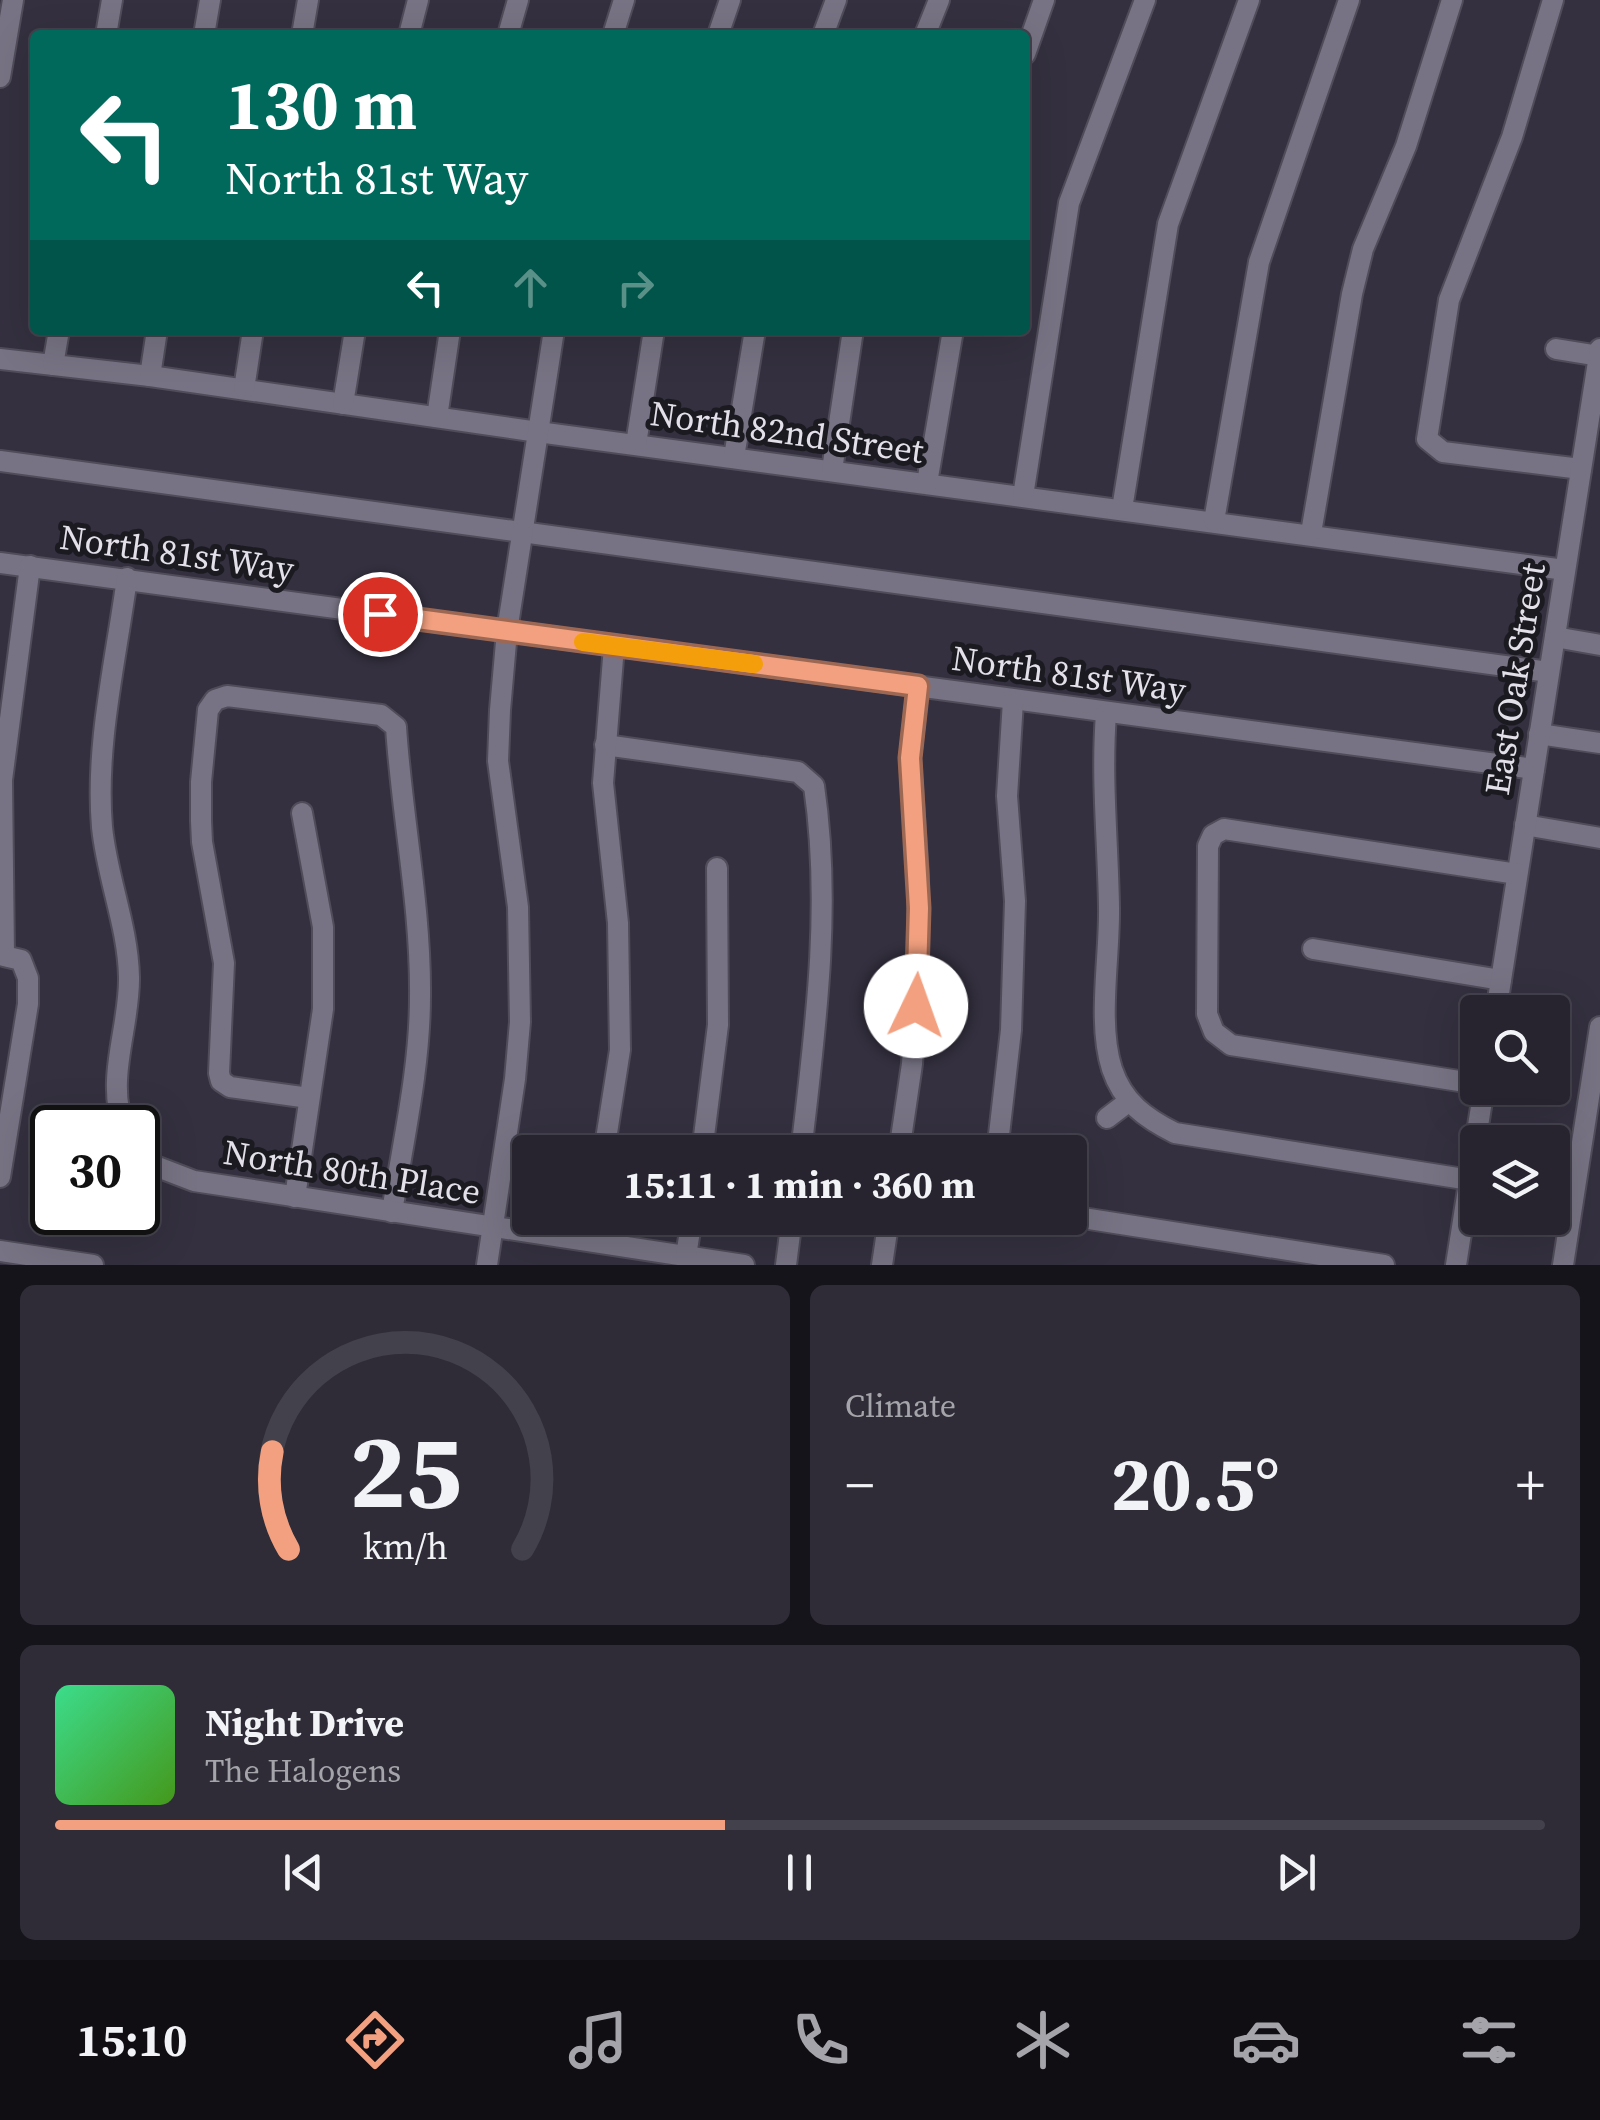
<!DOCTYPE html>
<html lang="en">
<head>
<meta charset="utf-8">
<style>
	body { margin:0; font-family:"Source Serif 4",serif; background:#2f2c37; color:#f1f3f6; height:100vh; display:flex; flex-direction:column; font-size:38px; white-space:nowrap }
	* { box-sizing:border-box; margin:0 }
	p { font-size:32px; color:#a4a4aa }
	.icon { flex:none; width:55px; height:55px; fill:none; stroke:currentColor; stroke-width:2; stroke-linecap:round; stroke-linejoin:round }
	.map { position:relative; height:1265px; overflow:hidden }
	.details { display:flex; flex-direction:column; gap:20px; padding:20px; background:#15141a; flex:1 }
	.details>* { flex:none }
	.hud { position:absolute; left:30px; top:30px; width:1000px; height:305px; border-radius:10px; box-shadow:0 10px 40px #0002,0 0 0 2px #43414b; background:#00695c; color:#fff; overflow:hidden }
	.tools { position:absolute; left:1460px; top:995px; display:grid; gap:20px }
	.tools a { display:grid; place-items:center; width:110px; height:110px; border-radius:10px; background:#27242f; box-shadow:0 10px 40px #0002,0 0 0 2px #43414b; font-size:50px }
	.speed { position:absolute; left:30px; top:1105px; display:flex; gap:20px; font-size:50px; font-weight:700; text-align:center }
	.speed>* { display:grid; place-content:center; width:130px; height:130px; border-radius:50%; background:#27242f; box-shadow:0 10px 40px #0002,0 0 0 2px #43414b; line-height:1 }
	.speed .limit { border:5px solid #111; border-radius:15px; background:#fff; color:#111 }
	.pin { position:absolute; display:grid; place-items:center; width:85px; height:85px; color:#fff; margin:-42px; border:5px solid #fff; border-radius:50%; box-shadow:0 2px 10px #0007 }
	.me { position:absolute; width:110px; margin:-55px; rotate:3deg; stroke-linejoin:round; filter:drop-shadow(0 0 8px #0008) }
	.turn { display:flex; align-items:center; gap:35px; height:210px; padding:0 30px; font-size:45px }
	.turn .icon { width:130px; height:130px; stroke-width:2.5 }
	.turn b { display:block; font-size:70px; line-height:85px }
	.lanes { display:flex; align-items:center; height:95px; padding:0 30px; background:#0003; justify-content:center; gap:50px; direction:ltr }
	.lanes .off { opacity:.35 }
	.big { font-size:75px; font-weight:700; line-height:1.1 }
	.details .tile { flex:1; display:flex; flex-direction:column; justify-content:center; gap:15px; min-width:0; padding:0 35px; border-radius:15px; background:#2f2c37 }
	.details .dial { align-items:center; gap:0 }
	.dial svg { height:260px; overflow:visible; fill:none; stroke:#43414b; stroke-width:7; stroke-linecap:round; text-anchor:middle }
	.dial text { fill:#f1f3f6; stroke:none }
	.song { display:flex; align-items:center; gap:30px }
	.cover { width:120px; height:120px; border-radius:15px; background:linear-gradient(135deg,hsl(150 70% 55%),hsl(100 70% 35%)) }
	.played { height:10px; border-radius:5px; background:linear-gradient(90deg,#f2a07f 45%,#43414b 45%) }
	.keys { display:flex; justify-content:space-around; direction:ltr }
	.heat { display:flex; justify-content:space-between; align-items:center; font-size:55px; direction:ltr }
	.details .tiles { flex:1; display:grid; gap:20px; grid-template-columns:1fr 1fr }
	.tile:last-child { grid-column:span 2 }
	.trip { position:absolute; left:512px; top:1135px; width:575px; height:100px; border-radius:10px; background:#27242f; box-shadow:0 10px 40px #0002,0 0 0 2px #43414b; font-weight:700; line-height:100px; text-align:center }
	.tabs { display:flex; height:160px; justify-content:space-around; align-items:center; background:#100e13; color:#a4a4aa }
	.tabs .icon { width:70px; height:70px }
	.tabs .selected { color:#f2a07f }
	.tabs b { font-size:45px; color:#f1f3f6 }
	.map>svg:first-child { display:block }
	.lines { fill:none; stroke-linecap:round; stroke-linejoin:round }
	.minor-casing { stroke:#504c59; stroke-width:24 }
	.minor { stroke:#777384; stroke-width:20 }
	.route-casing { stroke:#9d6853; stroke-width:25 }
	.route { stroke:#f2a07f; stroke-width:18 }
	.slow { stroke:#f59e0b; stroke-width:18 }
	.labels { text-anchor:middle; stroke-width:10; stroke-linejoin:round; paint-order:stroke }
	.street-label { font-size:35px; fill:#e3e0ea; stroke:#1b1a20 }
</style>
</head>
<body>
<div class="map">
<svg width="1600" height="1265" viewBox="0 0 1600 1265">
	<rect width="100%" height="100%" fill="#34303f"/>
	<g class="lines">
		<defs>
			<g id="minor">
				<polyline points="1553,0 1512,137 1449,300 1427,439 1443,452 1581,469"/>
				<polyline points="106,35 112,0"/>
				<polyline points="204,35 210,0"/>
				<polyline points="302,35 308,0"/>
				<polyline points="409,35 418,0"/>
				<polyline points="508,35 518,0"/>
				<polyline points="613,35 624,0"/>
				<polyline points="718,35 730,0"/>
				<polyline points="823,35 836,0"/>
				<polyline points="925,35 939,0"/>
				<polyline points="1025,54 1044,0"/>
				<polyline points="0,77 13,0"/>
				<polyline points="1556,349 1599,356"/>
				<polyline points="0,359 150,376 538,432 1565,570"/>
				<polyline points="53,365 59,330"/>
				<polyline points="150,376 157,330"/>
				<polyline points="244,389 253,330"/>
				<polyline points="343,404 355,330"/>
				<polyline points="437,417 450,330"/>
				<polyline points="636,444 654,330"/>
				<polyline points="734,457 755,330"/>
				<polyline points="0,461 1549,672"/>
				<polyline points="832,470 853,330"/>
				<polyline points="927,483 953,330"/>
				<polyline points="1023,496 1069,203 1145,0"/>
				<polyline points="1122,509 1168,224 1249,0"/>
				<polyline points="1214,521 1259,262 1349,0"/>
				<polyline points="1311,533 1352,294 1363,249 1406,146 1452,0"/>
				<polyline points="0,563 1534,769"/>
				<polyline points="1555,637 1600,645"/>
				<path d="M1106,714C1101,779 1108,842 1109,907C1110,957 1097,1023 1112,1069C1123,1102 1145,1118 1175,1133L1470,1180"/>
				<polyline points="1539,734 1600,743"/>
				<path d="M605,745L798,772L814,786C832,907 815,1032 801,1152"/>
				<polyline points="1525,825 1600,838"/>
				<polyline points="1313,949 1501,980"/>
				<polyline points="1496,1012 1600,349"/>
				<polyline points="1478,1084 1231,1045 1214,1032 1207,1014 1208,846 1213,835 1224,829 1517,874"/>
				<path d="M309,1098L230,1087L221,1081L219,1073L224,963L202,842L201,821V782L208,710L215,700L227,696L381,715L396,727C402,818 421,906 420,997C420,1068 403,1141 392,1212"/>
				<polyline points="1107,1118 1128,1102"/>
				<path d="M124,1128C105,1079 130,1027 129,977C128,926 107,878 102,827C95,745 116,660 127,578"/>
				<polyline points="138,1149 155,1166 194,1181 744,1265"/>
				<polyline points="604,1152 620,1050 618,923 603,783 614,646"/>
				<polyline points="702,1152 718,1025 717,868"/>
				<polyline points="899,1152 912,1064 918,977 918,875 910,759 918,686"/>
				<polyline points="997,1152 1011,1030 1015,901 1007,796 1013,701"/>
				<polyline points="0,1177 28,1004 28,978 21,960 4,956 2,780 30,566"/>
				<polyline points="295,1197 323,1009 323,927 302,813"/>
				<polyline points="1070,1216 1384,1265"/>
				<polyline points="0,1251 93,1265"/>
				<polyline points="686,1256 692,1218"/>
				<polyline points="487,1265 515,1079 520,1022 518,907 498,761 500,710 507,631 554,330"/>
				<polyline points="786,1265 792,1218"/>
				<polyline points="882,1265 889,1218"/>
				<polyline points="1456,1265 1484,1088"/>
				<polyline points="1563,1265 1600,1027"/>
			</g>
		</defs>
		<!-- minor casing -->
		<use href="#minor" class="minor-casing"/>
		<!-- minor -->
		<use href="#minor" class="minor"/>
	</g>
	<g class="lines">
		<defs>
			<polyline id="route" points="380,614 918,686 910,758 919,908 916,1006"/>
		</defs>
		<!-- route casing -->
		<use href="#route" class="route-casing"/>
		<!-- route -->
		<use href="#route" class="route"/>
		<!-- slow -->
		<polyline class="slow" points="583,642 754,664"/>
	</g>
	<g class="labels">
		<!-- street labels -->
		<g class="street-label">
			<text transform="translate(787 432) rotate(8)" y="12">North 82nd Street</text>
			<text transform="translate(177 553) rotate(8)" y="12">North 81st Way</text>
			<text transform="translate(1069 674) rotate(8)" y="12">North 81st Way</text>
			<text transform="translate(1515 679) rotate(-81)" y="12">East Oak Street</text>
			<text transform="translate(352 1172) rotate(9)" y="12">North 80th Place</text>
		</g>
	</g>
</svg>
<div class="tools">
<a><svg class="icon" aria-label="search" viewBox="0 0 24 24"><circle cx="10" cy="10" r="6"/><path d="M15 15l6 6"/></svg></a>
<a><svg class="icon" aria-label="layers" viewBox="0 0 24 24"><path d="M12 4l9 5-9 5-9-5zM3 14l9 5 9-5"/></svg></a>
</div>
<div class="speed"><div class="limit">30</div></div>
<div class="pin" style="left:380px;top:614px;background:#d93025"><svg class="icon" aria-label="arrive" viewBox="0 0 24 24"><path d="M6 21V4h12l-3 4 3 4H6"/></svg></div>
<svg class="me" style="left:916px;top:1006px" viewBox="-20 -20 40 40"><circle r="19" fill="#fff"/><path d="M0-13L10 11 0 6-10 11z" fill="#f2a07f"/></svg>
<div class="trip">15:11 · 1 min · 360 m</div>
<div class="hud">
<div class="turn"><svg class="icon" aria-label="left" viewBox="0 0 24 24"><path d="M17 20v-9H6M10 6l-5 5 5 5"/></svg><div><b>130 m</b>North 81st Way</div></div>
<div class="lanes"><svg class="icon" aria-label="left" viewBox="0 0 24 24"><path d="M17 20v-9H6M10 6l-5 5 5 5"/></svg><svg class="icon off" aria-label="ahead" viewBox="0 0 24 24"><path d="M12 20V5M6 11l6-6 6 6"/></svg><svg class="icon off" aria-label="right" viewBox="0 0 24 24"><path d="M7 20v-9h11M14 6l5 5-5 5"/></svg></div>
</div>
</div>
<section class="details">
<div class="tiles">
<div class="tile dial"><svg viewBox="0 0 100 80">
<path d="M14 69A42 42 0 1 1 86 69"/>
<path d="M14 69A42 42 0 0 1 9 39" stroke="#f2a07f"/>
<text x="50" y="56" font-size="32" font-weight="700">25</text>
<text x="50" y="72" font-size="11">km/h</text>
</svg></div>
<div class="tile"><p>Climate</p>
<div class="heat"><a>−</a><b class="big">20.5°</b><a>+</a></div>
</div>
<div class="tile">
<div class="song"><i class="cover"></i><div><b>Night Drive</b><p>The Halogens</p></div></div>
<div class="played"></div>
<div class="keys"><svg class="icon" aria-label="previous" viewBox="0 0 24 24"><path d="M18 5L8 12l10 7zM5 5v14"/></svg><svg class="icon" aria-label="pause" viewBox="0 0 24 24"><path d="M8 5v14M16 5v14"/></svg><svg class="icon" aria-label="next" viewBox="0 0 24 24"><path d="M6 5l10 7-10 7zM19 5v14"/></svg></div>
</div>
</div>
</section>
<nav class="tabs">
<b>15:10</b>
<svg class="icon selected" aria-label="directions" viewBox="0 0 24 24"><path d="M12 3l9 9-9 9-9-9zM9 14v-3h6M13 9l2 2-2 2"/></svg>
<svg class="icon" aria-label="music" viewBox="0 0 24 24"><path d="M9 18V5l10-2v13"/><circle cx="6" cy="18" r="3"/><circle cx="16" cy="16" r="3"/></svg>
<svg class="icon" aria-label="phone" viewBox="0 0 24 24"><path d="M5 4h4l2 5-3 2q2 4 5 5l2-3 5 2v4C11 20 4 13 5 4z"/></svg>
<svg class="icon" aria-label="climate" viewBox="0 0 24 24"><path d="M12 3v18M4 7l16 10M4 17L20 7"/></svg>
<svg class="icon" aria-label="car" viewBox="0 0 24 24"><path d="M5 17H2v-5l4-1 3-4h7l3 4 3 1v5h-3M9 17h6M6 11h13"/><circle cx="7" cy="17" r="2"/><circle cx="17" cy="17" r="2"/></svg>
<svg class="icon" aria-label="filters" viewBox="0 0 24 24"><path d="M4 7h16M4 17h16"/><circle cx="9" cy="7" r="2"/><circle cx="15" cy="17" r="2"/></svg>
</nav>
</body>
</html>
